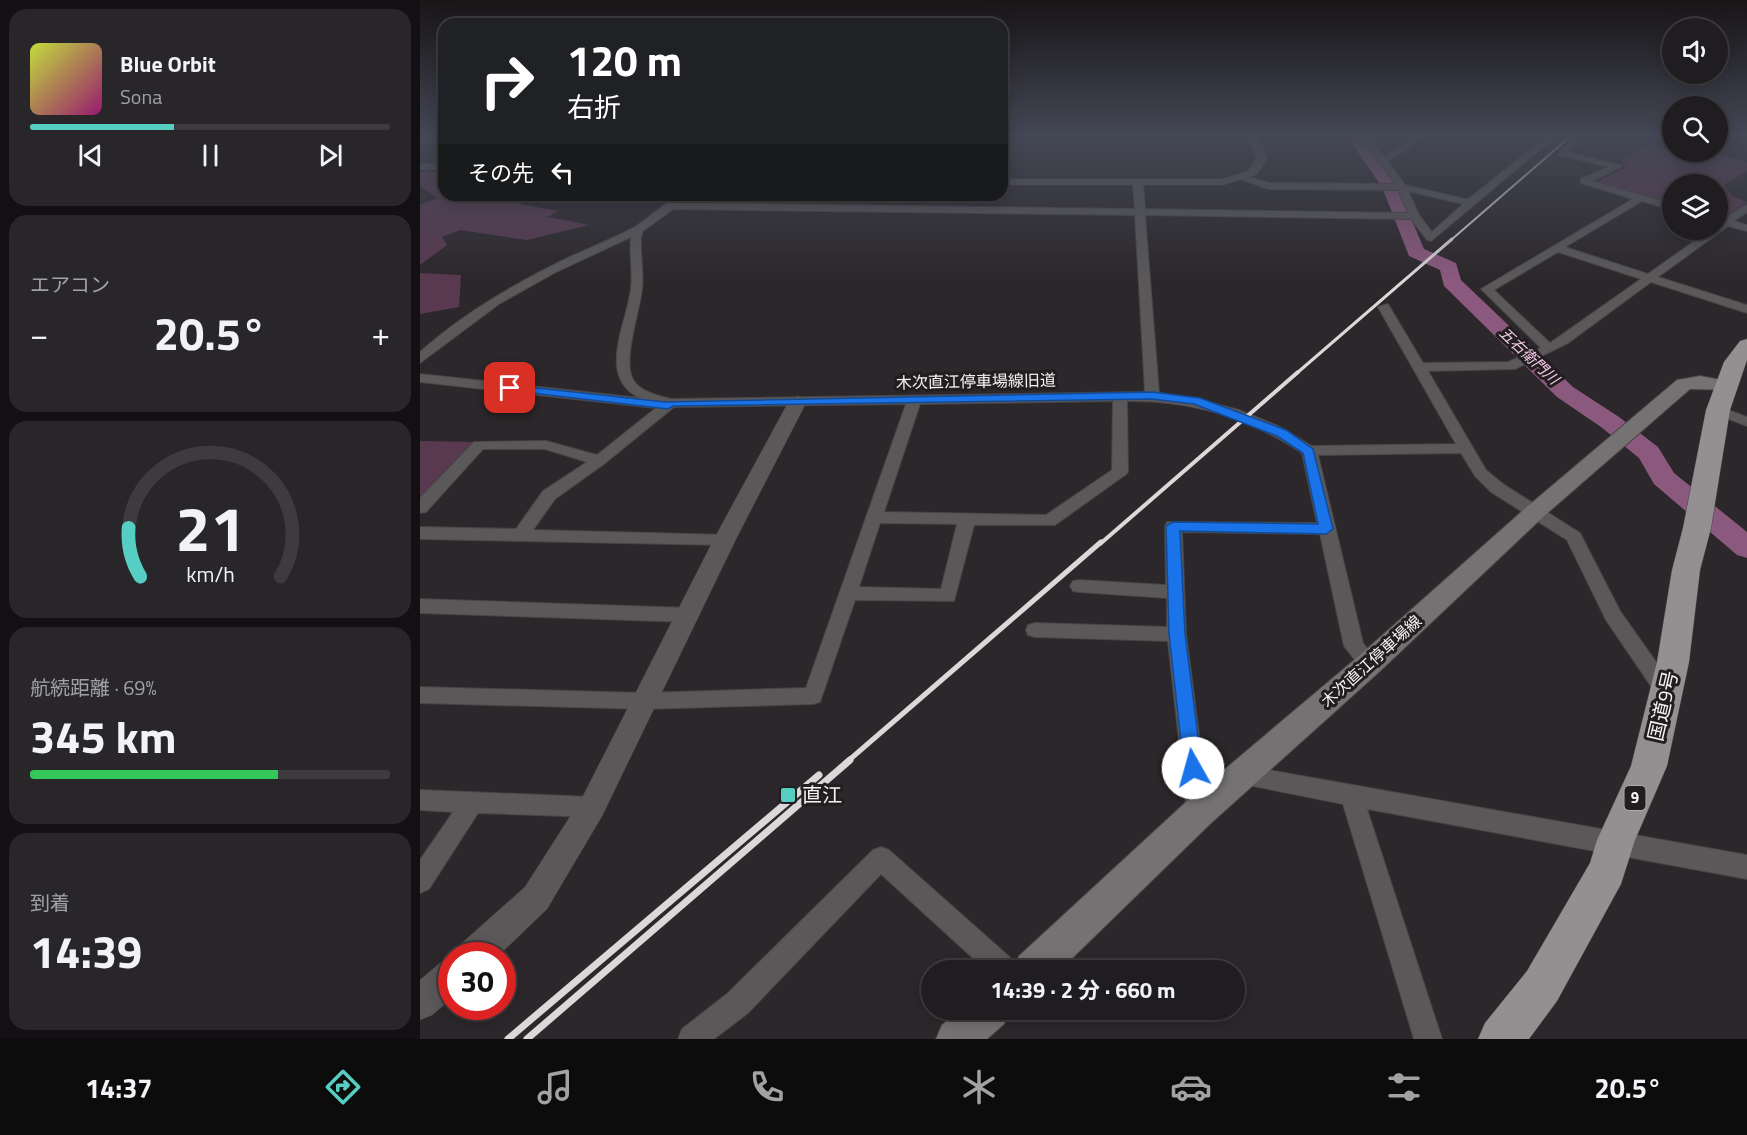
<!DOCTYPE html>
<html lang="ja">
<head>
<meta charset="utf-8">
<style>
	body { margin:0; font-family:"Titillium Web","Noto Sans JP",sans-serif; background:#282629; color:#f1f3f6; height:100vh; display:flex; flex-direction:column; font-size:22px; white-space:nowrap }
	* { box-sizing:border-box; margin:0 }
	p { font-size:20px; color:#a2a2a5 }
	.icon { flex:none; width:33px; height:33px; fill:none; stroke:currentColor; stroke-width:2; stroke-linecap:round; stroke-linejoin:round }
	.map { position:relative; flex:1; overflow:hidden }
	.panel { display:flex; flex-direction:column; gap:9px; padding:9px; background:#121012; width:420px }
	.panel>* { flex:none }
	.guide { position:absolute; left:18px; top:18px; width:570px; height:183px; border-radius:18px; box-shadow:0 3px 15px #0003,0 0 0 2px #3d3b3e; background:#202124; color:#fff; overflow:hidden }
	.fabs { position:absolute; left:1242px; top:18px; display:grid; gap:12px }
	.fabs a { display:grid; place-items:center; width:66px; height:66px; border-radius:50%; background:#201d20; box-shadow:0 3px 15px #0003,0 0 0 2px #3d3b3e; font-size:30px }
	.speed { position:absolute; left:18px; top:942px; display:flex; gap:12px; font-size:30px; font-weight:700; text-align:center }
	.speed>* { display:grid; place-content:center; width:78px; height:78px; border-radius:50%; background:#201d20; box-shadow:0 3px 15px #0003,0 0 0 2px #3d3b3e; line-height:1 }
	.speed .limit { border:9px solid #d22; background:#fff; color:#111 }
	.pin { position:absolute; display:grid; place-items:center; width:51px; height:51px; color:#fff; margin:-26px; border-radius:12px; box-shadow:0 3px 9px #0006 }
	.me { position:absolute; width:66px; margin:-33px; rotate:353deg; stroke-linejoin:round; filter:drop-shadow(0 0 4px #0008) }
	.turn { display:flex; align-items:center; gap:21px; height:126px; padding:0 30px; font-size:27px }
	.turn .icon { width:78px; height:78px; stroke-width:2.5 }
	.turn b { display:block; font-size:42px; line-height:51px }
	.then { display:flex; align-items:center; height:57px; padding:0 30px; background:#0003; gap:12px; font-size:22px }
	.big { font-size:45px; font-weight:700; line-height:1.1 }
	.panel .tile { flex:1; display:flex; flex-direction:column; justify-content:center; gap:9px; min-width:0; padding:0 21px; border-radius:18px; background:#282629 }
	.panel .dial { align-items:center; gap:0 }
	.dial svg { height:156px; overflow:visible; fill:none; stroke:#3d3b3e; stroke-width:7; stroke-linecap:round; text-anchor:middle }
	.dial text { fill:#f1f3f6; stroke:none }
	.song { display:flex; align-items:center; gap:18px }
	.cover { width:72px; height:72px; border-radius:9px; background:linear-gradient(135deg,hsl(70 70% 55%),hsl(320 70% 35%)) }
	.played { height:6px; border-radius:3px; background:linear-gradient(90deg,#56cec3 40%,#3d3b3e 40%) }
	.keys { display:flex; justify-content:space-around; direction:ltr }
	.heat { display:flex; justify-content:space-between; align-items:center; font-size:33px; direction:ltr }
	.charge { height:9px; border-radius:4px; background:linear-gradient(90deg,#34c759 69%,#3d3b3e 0) }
	.trip { position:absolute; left:501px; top:960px; width:324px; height:60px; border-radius:30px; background:#201d20; box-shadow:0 3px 15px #0003,0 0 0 2px #3d3b3e; font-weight:700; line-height:60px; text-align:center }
	.dock { display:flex; height:96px; justify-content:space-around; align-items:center; background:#0d0c0d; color:#a2a2a5 }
	.dock .icon { width:42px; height:42px }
	.dock .selected { color:#56cec3 }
	.dock b { font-size:27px; color:#f1f3f6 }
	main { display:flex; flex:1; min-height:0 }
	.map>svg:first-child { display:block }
	.green { fill:#583950 }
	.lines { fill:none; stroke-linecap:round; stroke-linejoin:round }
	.river { fill:#8c597e; fill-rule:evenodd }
	.minor-casing { stroke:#474446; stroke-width:2 }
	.tertiary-casing { stroke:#474446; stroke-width:1 }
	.secondary-casing { stroke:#474446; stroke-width:2 }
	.trunk-casing { stroke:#474446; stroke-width:1 }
	.minor { fill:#5a5859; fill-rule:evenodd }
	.tertiary { fill:#5a5859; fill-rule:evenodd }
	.secondary { fill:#757274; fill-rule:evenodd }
	.trunk { fill:#949092; fill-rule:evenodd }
	.rail-far4 { stroke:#dbd8da; stroke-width:2 }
	.rail-far3 { stroke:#dbd8da; stroke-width:3 }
	.rail-far2 { stroke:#dbd8da; stroke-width:4 }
	.rail-far1 { stroke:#dbd8da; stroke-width:5 }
	.rail { stroke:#dbd8da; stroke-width:7 }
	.route { fill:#1a73e8; stroke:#114b97; stroke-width:1.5 }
	.poi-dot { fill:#56cec3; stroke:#211e20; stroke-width:2 }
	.labels { text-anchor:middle; stroke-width:6; stroke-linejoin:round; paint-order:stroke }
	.far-water-label { font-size:15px; font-style:italic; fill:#facbec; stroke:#211e20 }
	.shield { fill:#211e20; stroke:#b6b3b5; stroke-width:1.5 }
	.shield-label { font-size:15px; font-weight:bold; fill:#f6f3f5 }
	.street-label { font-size:16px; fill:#f6f3f5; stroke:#211e20 }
	.near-street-label { font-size:20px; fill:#f6f3f5; stroke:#211e20 }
	.near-poi-label { font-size:20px; fill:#f6f3f5; stroke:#211e20; text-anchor:start }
</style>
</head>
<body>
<main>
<section class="panel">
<div class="tile">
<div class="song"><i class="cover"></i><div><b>Blue Orbit</b><p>Sona</p></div></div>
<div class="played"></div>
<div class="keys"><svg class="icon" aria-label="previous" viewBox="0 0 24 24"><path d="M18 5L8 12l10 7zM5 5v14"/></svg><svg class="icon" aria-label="pause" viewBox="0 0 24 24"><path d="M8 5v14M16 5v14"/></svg><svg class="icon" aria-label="next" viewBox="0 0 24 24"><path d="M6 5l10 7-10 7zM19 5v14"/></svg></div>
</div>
<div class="tile"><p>エアコン</p>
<div class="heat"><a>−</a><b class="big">20.5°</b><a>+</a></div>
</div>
<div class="tile dial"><svg viewBox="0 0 100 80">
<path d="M14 69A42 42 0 1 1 86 69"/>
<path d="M14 69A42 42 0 0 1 8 44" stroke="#56cec3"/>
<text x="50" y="56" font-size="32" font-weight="700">21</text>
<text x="50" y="72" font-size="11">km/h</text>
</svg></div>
<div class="tile"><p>航続距離 · 69%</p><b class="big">345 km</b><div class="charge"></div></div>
<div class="tile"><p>到着</p><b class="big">14:39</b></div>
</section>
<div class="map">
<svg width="1327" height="1039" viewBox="0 0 1327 1039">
	<rect width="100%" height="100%" fill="#2b272a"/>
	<!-- green -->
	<g class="green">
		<polygon points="1235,143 1245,148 1252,148 1252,152 1285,152 1327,162 1327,171 1304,185 1311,195 1327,202 1306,218 1298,215 1298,184 1252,184 1252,203 1177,182 1206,167 1201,159"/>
		<polygon points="24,171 24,195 81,195 100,204 138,211 128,217 169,225 107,240 40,230 22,237 27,245 0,265 0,205 17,198 0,186 0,172"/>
		<polygon points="0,273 41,275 39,307 0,314"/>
		<polygon points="0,441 58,442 0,500"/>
	</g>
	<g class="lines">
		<!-- river -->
		<polygon class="river" points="926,135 940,135 978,187 1004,249 1036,263 1041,280 1153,387 1199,417 1238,447 1254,473 1327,532 1327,558 1317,555 1234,484 1219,458 1181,427 1137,397 1024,286 1020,270 989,256 962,187"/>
		<defs>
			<g id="minor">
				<path d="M940,135H948L964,156L998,135H1008L968,161L985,185L1045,199L1050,198L1128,135H1137L1011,241L1007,240L991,219L725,215L739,393L773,398L819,410L858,426L892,446L1036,444L958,307L968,304L1003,363L1088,362L1121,348L1061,289L1213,199L1161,183V179L1189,167L1139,155V151L1157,135H1166L1148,152L1202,166L1172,181L1252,204V210L1222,201L1145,247L1228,274L1290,230H1298V217L1304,219L1327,204V212L1314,221L1327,225V231L1308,226L1238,277L1327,305V313L1231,282L1148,343L1095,369L1008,371L1066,470L1083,484L1160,533L1200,611L1253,686L1256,692L1253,698L1246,700L1239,698L1186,620L1147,540L1071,492L1055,476L1041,453L898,455L943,643L959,664L956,669L949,672L942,669L924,646L900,534L762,532L766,634L789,813L786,820L778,823L770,820L767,813L748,641L615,637L608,635L606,630L608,625L615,623L747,627V598L659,592L653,591L650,586L653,581L659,580L746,585L745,526L747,522L897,523L882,453C830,418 770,400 707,401L708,472L705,475L635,525H554L534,601L435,600L400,702L393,704L224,709L0,703V687L224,693L386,688L486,404L254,407L184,464L135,499L113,530L311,535L313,539L305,545L0,539V527L96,529L123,491L167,462L125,449H63L6,512L0,513V498L54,442L126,441L177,455L236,408L0,382V374L220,398C176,377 207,324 211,288C213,271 209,254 211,237L136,272L79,304L0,363V352C46,311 99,281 154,255C174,246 194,238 213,228C232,218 248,195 271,195L261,203L715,209L713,184L718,181L723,184L725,209L988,213L978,190L848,189L818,178L823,175L849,183L975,184ZM988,191L1043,204L1012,232L999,215ZM253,209L715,215L725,392L251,399C240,396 221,392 214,381C201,363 220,311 222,289C224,272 220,255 221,237L223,231ZM1138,252L1221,279L1130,343L1074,290ZM693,401L692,470L626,515L464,512L500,404ZM460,523L537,524L521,589L439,587Z"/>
				<polygon points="24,136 24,140 0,144 0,140"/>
				<polygon points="1298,406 1327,417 1327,426 1293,413 1291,410 1293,407"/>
				<polygon points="0,599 269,608 276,610 278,615 276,620 269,622 0,613"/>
				<polygon points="821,765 1327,855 1327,879 947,809 1022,1039 994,1039 923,804 813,782 810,775 813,768"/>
				<polygon points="0,790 172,797 180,800 183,807 180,814 172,817 58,813 9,889 0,893 0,860 33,812 0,810"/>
				<polygon points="461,847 469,850 594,961 598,970 566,970 461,874 328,1013 294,1039 258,1039 262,1029 308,993 453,850"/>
			</g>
			<g id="tertiary">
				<polygon points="828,135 838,135 848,159 836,175 803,185 582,185 582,179 802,179 828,171 836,159"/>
				<polygon points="24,163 24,169 0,170 0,164"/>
				<polygon points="378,396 387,401 316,539 182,816 127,909 78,956 37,956 41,944 105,887 162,798 294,539 369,401"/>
				<polygon points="32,958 32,998 12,1015 0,1020 0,980 20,963"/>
			</g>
			<g id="secondary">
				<polygon points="1280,376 1312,382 1315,386 1312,390 1270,389 1124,516 959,672 790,824 640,970 594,970 599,956 766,802 939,656 1108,506 1257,380"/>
				<polygon points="540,1010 590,1010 584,1024 567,1039 516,1039 522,1025"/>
			</g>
			<polygon id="trunk" points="1327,339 1327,360 1310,410 1291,528 1280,570 1269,662 1247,766 1215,840 1201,884 1137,1001 1109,1039 1058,1039 1065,1023 1107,971 1170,863 1177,840 1211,766 1237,662 1252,570 1263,528 1286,410 1304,362 1320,341"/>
		</defs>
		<!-- minor casing -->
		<use href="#minor" class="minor-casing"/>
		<!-- tertiary casing -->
		<use href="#tertiary" class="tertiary-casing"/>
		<!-- secondary casing -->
		<use href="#secondary" class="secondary-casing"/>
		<!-- trunk casing -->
		<use href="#trunk" class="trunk-casing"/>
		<!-- minor -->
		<use href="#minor" class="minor"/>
		<!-- tertiary -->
		<use href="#tertiary" class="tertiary"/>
		<!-- secondary -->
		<use href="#secondary" class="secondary"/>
		<!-- trunk -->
		<use href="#trunk" class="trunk"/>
		<!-- rail-far4 -->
		<polyline class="rail-far4" points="1031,240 1152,135"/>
		<!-- rail-far3 -->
		<polyline class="rail-far3" points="877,373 1032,239"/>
		<!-- rail-far2 -->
		<polyline class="rail-far2" points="680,544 878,372"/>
		<!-- rail-far1 -->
		<polyline class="rail-far1" points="428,761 681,542"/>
		<!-- rail -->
		<g class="rail">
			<polyline points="88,1039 399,775"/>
			<polyline points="107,1039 430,760"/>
		</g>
	</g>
	<!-- sky -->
	<linearGradient id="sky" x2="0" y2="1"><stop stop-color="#181517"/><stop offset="0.48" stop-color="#444755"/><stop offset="1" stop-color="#444755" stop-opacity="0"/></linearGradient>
	<rect width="1327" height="281" fill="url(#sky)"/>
	<!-- route -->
	<polygon class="route" points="90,385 245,402 732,392 780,398 866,430 893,449 913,529 906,534 760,531 765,634 782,768 780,774 773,776 767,774 764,768 749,634 746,526 753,522 898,524 883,453 857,436 774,404 732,399 253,406 248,409 86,390 84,388"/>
	<!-- markers -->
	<rect class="poi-dot" x="360" y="787" width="16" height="16" rx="3"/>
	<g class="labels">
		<!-- far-water labels -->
		<g class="far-water-label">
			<text transform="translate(1109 356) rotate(43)" y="5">五右衛門川</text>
		</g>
		<!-- shield labels -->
		<rect class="shield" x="1204.5" y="786" width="21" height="24" rx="4.5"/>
		<g class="shield-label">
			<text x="1215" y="803">9</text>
		</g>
		<!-- street labels -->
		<g class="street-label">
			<text transform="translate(556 381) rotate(-1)" y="6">木次直江停車場線旧道</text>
			<text transform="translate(951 661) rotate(-42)" y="6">木次直江停車場線</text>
		</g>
		<!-- near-street labels -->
		<g class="near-street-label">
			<text transform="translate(1243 706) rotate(-77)" y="7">国道9号</text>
		</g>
		<!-- near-poi labels -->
		<g class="near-poi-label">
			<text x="382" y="802">直江</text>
		</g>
	</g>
</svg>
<div class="fabs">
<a><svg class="icon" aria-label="sound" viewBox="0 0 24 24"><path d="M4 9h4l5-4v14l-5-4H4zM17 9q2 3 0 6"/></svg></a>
<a><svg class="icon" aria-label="search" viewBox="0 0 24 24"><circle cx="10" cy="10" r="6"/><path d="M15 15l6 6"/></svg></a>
<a><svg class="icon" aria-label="layers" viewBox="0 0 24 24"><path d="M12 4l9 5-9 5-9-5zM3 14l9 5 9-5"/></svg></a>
</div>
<div class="speed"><div class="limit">30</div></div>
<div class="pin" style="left:90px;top:388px;background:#d93025"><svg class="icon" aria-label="arrive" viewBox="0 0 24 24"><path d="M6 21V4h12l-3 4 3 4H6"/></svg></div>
<svg class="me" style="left:773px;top:768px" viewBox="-20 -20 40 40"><circle r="19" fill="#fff"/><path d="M0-13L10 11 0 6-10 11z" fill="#1a73e8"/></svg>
<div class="trip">14:39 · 2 分 · 660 m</div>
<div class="guide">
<div class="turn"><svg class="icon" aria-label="right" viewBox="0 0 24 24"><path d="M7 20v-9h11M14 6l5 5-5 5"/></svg><div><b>120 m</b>右折</div></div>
<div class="then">その先<svg class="icon" aria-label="left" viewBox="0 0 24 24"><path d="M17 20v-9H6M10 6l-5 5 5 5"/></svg></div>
</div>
</div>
</main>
<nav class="dock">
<b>14:37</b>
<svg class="icon selected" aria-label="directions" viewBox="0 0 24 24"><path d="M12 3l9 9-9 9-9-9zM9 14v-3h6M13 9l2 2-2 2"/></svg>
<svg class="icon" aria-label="music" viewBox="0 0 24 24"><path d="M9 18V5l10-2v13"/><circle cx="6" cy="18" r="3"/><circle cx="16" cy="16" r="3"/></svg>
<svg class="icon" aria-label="phone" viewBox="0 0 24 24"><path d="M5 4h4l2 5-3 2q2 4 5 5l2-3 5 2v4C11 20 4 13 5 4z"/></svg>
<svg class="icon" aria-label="climate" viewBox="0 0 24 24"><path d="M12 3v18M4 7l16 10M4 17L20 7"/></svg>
<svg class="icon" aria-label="car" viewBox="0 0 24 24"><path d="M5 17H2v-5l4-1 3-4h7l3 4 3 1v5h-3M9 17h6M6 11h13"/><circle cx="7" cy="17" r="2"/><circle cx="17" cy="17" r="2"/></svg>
<svg class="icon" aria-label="filters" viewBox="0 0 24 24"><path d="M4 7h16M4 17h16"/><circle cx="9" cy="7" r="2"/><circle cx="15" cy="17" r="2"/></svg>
<b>20.5°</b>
</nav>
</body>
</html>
